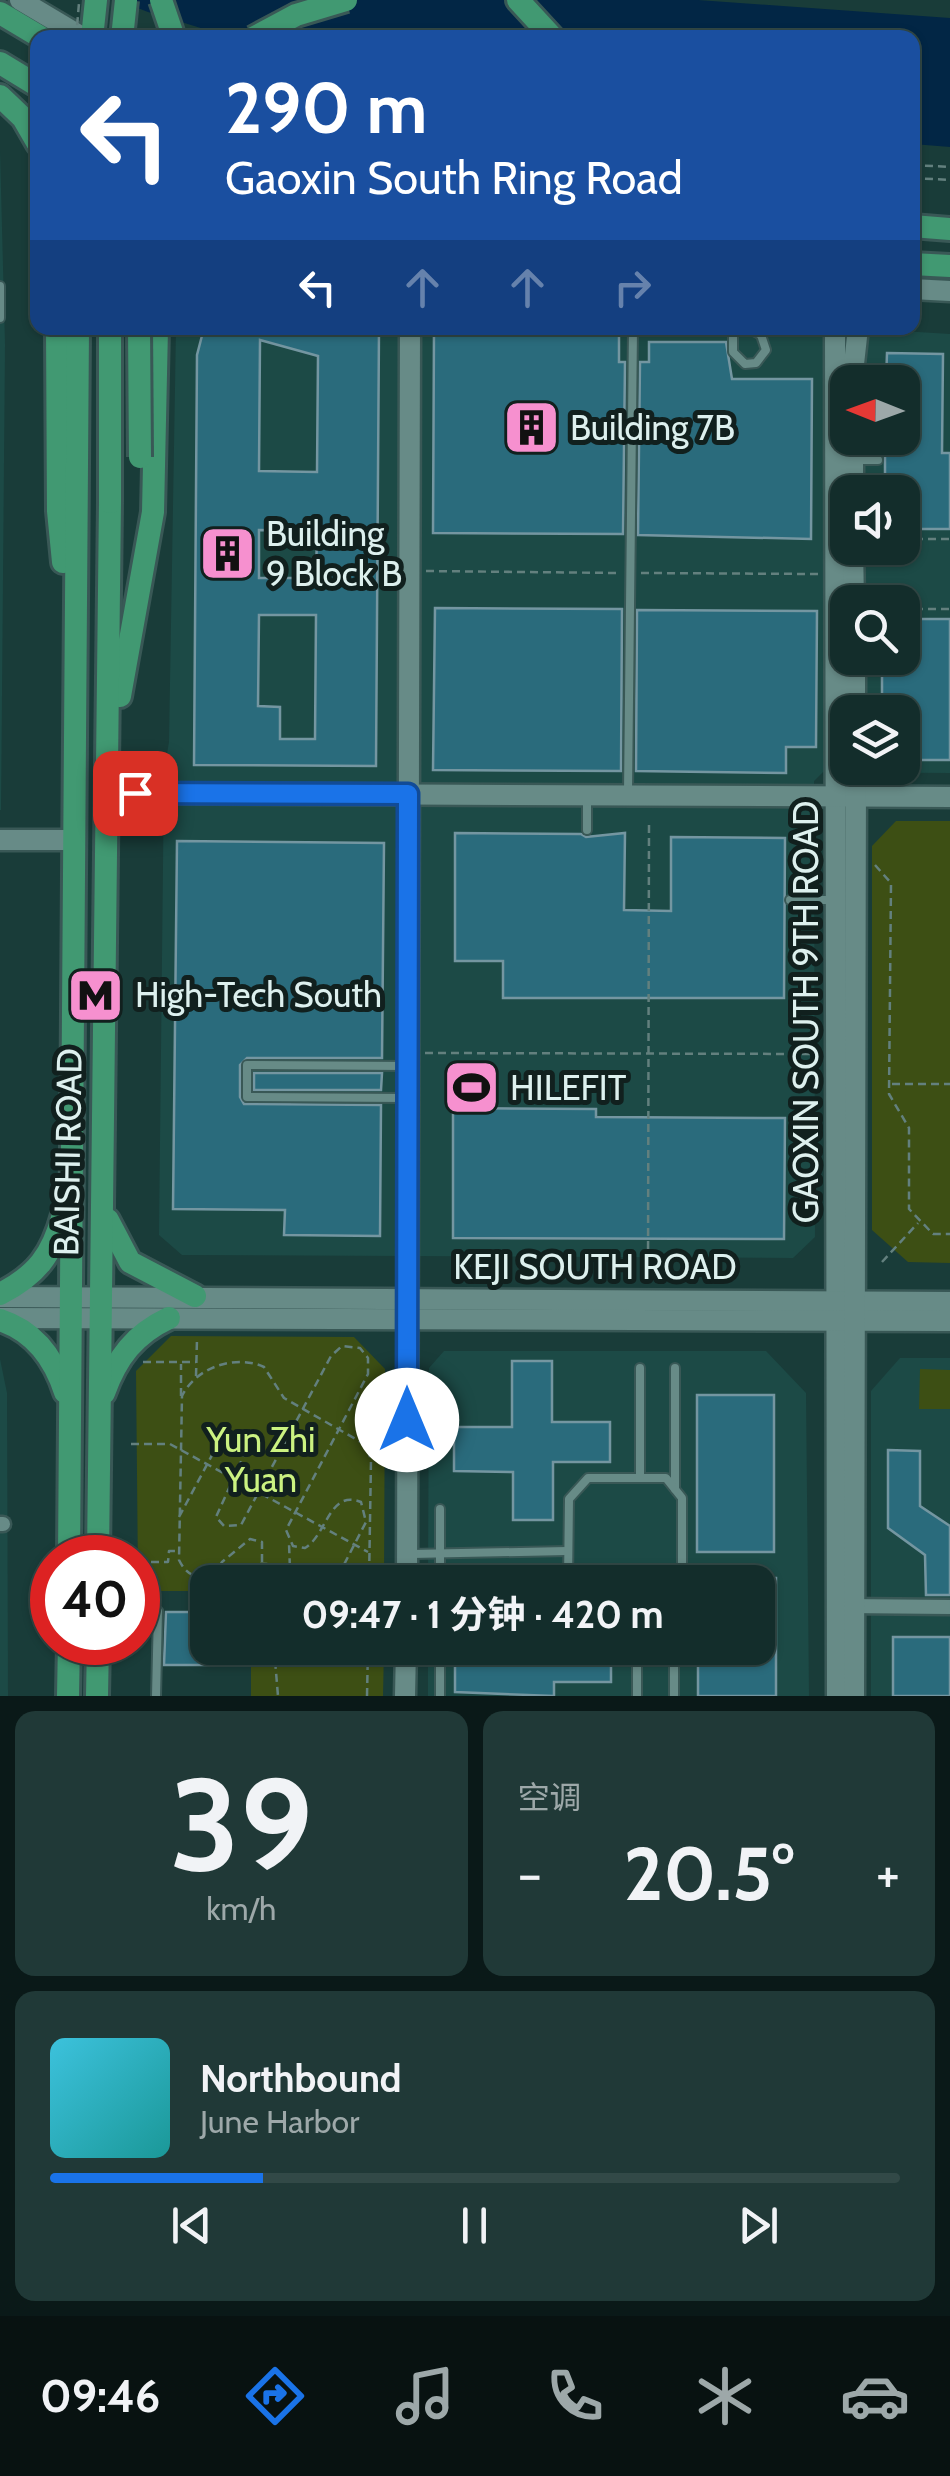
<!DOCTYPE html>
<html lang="zh">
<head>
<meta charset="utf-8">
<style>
	body { margin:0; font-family:Cabin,"Noto Sans SC",sans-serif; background:#203937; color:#f1f3f6; height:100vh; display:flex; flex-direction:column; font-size:38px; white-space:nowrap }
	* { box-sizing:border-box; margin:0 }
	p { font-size:32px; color:#9da8a9 }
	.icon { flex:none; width:55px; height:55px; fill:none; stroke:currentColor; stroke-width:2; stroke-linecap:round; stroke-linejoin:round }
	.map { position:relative; height:1696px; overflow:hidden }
	.details { display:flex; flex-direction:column; gap:15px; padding:15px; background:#0a1918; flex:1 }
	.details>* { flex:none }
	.top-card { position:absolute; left:30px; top:30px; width:890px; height:305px; border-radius:20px; box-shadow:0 2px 8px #0004,0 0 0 2px #324947; background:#1a4fa0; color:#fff; overflow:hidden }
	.needle { width:65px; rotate:271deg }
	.controls { position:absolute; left:830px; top:365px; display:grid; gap:20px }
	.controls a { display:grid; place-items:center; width:90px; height:90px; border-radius:20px; background:#132d2b; box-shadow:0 2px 8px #0004,0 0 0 2px #324947; font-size:50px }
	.speed { position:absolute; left:30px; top:1535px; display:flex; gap:20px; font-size:50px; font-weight:700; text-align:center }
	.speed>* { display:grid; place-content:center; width:130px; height:130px; border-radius:50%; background:#132d2b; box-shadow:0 2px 8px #0004,0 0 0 2px #324947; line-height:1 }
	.speed .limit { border:15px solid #d22; background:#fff; color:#111 }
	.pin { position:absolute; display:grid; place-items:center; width:85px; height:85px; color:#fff; margin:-42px; border-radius:20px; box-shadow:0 5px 15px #0006 }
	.me { position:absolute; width:110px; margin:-55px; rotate:0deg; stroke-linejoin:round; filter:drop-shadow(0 0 8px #0008) }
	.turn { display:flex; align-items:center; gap:35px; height:210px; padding:0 30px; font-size:45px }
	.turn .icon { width:130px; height:130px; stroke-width:2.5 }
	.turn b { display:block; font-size:70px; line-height:85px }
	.lanes { display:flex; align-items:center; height:95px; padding:0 30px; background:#0003; justify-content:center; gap:50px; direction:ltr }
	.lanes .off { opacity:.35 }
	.big { font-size:75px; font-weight:700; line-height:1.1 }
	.details .card { flex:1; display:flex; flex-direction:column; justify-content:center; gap:15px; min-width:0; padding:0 35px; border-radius:20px; background:#203937 }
	.details .dial { align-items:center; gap:0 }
	.dial b { font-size:130px; line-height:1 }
	.song { display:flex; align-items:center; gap:30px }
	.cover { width:120px; height:120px; border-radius:15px; background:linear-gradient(135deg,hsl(190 70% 55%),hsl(180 70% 35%)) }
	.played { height:10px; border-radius:5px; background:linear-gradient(90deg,#1a73e8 25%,#324947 25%) }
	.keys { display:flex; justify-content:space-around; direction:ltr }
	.heat { display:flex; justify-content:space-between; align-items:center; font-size:55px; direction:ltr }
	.details .tiles { flex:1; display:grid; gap:15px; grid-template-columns:1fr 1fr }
	.card:last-child { grid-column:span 2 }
	.trip { position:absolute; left:190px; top:1565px; width:585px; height:100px; border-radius:20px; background:#132d2b; box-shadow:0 2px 8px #0004,0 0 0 2px #324947; font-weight:700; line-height:100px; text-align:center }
	.tabs { display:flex; height:160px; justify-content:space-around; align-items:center; background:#081211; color:#9da8a9 }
	.tabs .icon { width:70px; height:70px }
	.tabs .active { color:#1a73e8 }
	.tabs b { font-size:45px; color:#f1f3f6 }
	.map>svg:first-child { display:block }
	.built { fill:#1c4a46; fill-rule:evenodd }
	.green { fill:#3d4f14 }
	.water { fill:#022645 }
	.building { fill:#2a6b7c; stroke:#7496a1; stroke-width:2.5; fill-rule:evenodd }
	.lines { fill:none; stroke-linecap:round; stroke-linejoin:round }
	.lane-casing { stroke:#395856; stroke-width:12 }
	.street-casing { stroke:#395856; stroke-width:19 }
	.secondary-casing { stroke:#395856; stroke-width:25 }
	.primary-casing { stroke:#395856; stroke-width:28 }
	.path { stroke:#63807e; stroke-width:2.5; stroke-dasharray:8 5; stroke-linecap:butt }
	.lane { stroke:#678b87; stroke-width:8 }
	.street { stroke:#678b87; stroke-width:14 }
	.secondary { stroke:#678b87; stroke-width:20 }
	.primary { stroke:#419972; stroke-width:22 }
	.primary-bridge-casing { stroke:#395856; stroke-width:28; stroke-linecap:butt }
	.path-bridge { stroke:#63807e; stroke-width:2.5; stroke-dasharray:8 5; stroke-linecap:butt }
	.primary-bridge { stroke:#419972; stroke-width:22 }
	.route-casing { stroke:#114b97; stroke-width:25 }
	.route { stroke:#1a73e8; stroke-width:18 }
	.labels { text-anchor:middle; stroke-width:10; stroke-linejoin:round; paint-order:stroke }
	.poi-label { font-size:35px; fill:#ddf0ee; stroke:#11201e; text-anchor:start }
	.street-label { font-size:35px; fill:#ddf0ee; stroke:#11201e }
	.park-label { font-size:35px; fill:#cbf281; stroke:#11201e }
</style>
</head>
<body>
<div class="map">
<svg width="950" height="1696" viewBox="0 0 950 1696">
	<rect width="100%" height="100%" fill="#193c39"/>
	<!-- built -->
	<g class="built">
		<polygon points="0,150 5,344 1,810 0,810"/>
		<path d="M176,328H853L950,334V773L823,772L814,781L815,1237L793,1258L182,1255L159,1235L164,772L169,742ZM848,382H902V438H848ZM848,492H902V548H848ZM848,602H902V658H848ZM848,712H902V768H848Z"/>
		<polygon points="444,1351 766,1351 806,1393 809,1696 428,1696 428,1648 758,1648 758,1582 428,1582 429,1368"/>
		<polygon points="900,1358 950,1358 950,1696 871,1696 871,1391"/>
		<polygon points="0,1359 7,1393 8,1696 0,1696"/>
	</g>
	<!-- green -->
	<g class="green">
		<polygon points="896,821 950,821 950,1263 908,1262 872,1230 872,846"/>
		<polygon points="171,1336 354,1337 385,1369 384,1582 208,1582 207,1591 153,1591 138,1576 136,1371"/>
		<polygon points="920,1369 950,1370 950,1409 919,1409"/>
		<polygon points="251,1648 384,1648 383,1696 251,1696"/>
	</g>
	<!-- water -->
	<path class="water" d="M121,0H698L950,18V147L913,144L912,38L224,37C190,21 155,19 121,0Z"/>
	<!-- building -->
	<g class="building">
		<path d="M204,328H379L376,766L194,765L197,355ZM260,340L318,356L317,472L259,471ZM259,530L317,531L316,578H259ZM259,615H316L315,739H280V707L258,706Z"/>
		<polygon points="434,328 619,328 619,362 625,362 623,534 433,533"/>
		<polygon points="649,342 726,342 732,379 812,379 811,539 638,535 640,362 649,362"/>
		<polygon points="887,353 943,354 942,453 950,453 950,529 902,529 902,492 885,492 885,438 902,438 902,382 886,382"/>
		<polygon points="435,608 622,609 621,771 433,770"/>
		<polygon points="637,610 817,611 816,747 786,747 786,773 636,771"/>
		<polygon points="902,619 950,619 950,760 902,760 902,712 882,712 882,658 902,658"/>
		<polygon points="455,833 581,834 586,837 625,833 624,910 671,911 671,837 785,838 784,998 503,998 503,961 455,961"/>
		<polygon points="177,841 384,843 382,1058 247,1058 240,1065 240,1097 244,1104 381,1105 380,1236 284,1235 285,1210 173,1209"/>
		<polygon points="254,1073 382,1073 381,1090 254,1090"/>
		<polygon points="453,1108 596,1109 596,1117 785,1118 784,1239 453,1238"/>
		<polygon points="512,1361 552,1361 552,1422 610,1422 610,1462 553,1462 553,1520 513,1520 513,1472 454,1471 454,1427 512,1427"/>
		<rect x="697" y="1395" width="77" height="157"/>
		<polygon points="888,1450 920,1451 920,1506 950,1526 950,1595 926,1595 925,1555 888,1528"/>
		<polygon points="758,1578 776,1578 776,1696 698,1696 698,1648 758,1648"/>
		<polygon points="166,1612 208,1612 208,1648 224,1648 224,1665 164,1665"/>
		<rect x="893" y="1637" width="57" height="59"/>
		<polygon points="455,1648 611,1648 611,1682 554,1682 554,1696 455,1692"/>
	</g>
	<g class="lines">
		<defs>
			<g id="lane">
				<polyline points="0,286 0,318"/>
				<polyline points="733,328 733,352 745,364 756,363 766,350 761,335 752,330"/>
				<polyline points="857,460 878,460"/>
				<polyline points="628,793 633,328"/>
				<polyline points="587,830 587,799"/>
				<polyline points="790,900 834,900"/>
				<polyline points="405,1098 247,1097 247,1065 408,1066"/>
				<polyline points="640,1478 640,1368"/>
				<polyline points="675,1489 675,1368"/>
				<polyline points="440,1509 440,1582"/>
				<polyline points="411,1554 567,1551"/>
				<polyline points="568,1582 569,1499 588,1478 666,1478 682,1498 682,1582"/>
				<polyline points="138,1594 158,1611 156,1696"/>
				<polyline points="440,1648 440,1696"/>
				<polyline points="637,1648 637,1696"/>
				<polyline points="674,1648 674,1696"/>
			</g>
			<g id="street">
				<polyline points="0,1524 3,1524"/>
				<polyline points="846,1606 950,1607"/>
			</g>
			<g id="secondary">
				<polyline points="20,0 84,38"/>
				<polyline points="912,289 950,291"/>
				<polyline points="835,328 837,1696"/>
				<polyline points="852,382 858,328"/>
				<polyline points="853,438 853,492"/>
				<polyline points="853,548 854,602"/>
				<polyline points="855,658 855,712"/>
				<polyline points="107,793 950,797"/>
				<polyline points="0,840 71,840"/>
				<polyline points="0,1297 950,1302"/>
				<polyline points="0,1318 950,1321"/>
				<polyline points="407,1582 410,328"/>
				<polyline points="405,1696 406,1648"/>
				<polyline points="854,1696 856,768"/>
			</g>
			<g id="primary">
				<polyline points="518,0 553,38"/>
				<polyline points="0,13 42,38"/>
				<polyline points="92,38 96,0"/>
				<polyline points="0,63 38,86"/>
				<polyline points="0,96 23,118 38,144"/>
				<polyline points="912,226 950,229"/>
				<polyline points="912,264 950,266"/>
				<polyline points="57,328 58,511 63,562"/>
				<polyline points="120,696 153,512 157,328"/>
				<polyline points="108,1220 130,1262 195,1296"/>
				<path d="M0,1294C37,1275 52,1255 63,1215"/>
				<path d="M0,1320C34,1331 54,1358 65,1392"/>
				<path d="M104,1393C117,1357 135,1334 169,1318"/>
				<polyline points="69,1558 78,328"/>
				<polyline points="98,1558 110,502"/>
				<polyline points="68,1696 69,1642"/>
				<polyline points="97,1696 98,1642"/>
			</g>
		</defs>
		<!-- lane casing -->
		<use href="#lane" class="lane-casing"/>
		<!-- street casing -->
		<use href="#street" class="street-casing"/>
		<!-- secondary casing -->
		<use href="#secondary" class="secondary-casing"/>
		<!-- primary casing -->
		<use href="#primary" class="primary-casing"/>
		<!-- path -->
		<g class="path">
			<polyline points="912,165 950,167"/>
			<polyline points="912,178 950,180"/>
			<polyline points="902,539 950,539"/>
			<polyline points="426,571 618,573"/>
			<polyline points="641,573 818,574"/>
			<polyline points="902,609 950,609"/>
			<polyline points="875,865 891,883 889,1094 909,1128 909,1209 933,1234 950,1234"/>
			<polyline points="425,1053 815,1054"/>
			<polyline points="892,1084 950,1084"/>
			<polyline points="882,1262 918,1223"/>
			<polyline points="648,1275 649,825"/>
			<polyline points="143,1362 196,1362"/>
			<polyline points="196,1376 197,1339"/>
			<polyline points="181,1396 181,1364"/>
			<polyline points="131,1444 170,1444 368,1552"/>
			<path d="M179,1517L218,1444L233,1437L243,1443L244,1455L216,1517L224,1526L241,1525L331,1356L342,1346L360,1348L368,1358V1374L286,1530L293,1546L305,1548C327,1535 329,1489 361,1502L366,1522L335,1582"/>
			<polyline points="138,1562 168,1562 169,1551 175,1551"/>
			<polyline points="213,1577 222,1562 250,1539 262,1542 262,1562"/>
			<polyline points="284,1577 290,1570 289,1543"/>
			<path d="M286,1582L280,1571L267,1564C238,1560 198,1599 179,1560L182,1396C196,1367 236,1354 264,1367L284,1398L366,1445L371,1460L369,1582"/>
			<polyline points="274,1648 278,1696"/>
			<polyline points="367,1696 368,1648"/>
		</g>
		<!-- lane -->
		<use href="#lane" class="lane"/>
		<!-- street -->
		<use href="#street" class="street"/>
		<!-- secondary -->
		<use href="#secondary" class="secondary"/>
		<!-- primary -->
		<use href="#primary" class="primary"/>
		<defs>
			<g id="primary-bridge">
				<polyline points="161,0 174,38"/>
				<polyline points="122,38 126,0"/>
				<polyline points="253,38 296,15 346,0"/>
				<polyline points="139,328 140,457"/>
				<polyline points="110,502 110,328"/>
			</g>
		</defs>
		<!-- primary-bridge casing -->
		<use href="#primary-bridge" class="primary-bridge-casing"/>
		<!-- path-bridge -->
		<polyline class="path-bridge" points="76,38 79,3"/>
		<!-- primary-bridge -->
		<use href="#primary-bridge" class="primary-bridge"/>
	</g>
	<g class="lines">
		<defs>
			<polyline id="route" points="135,793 408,794 407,1420"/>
		</defs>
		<!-- route casing -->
		<use href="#route" class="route-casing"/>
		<!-- route -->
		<use href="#route" class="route"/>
	</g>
	<!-- icons -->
	<defs>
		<symbol id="building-square" viewBox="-11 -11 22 22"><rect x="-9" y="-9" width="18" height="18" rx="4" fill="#f690cf" stroke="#11201e"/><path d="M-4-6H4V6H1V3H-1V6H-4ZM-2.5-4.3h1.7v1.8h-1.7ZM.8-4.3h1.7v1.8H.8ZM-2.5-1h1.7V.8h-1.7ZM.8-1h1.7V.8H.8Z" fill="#111"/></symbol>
		<symbol id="metro-square" viewBox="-11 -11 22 22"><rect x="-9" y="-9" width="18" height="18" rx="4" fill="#f690cf" stroke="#11201e"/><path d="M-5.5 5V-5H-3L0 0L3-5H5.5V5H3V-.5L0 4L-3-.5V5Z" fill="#111"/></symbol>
		<symbol id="stadium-square" viewBox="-11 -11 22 22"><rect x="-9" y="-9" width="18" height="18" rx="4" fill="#f690cf" stroke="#11201e"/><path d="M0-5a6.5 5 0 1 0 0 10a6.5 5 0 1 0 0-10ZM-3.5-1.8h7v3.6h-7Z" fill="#111"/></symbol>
	</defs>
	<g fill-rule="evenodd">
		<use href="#building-square" x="500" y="396" width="63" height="63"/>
		<use href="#building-square" x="196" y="522" width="63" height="63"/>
		<use href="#metro-square" x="64" y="964" width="63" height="63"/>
		<use href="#stadium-square" x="440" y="1056" width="63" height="63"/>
	</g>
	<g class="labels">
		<!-- poi labels -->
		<g class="poi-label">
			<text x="570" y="440">Building 7B</text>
			<text x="266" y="546">Building<tspan x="266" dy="40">9 Block B</tspan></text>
			<text x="135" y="1007">High-Tech South</text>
			<text x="510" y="1100">HILEFIT</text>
		</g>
		<!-- street labels -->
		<g class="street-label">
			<text transform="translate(806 1012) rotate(-90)" y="12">GAOXIN SOUTH 9TH ROAD</text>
			<text transform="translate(68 1152) rotate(-89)" y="12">BAISHI ROAD</text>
			<text x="595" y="1279">KEJI SOUTH ROAD</text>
		</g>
		<!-- park labels -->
		<g class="park-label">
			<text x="261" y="1452">Yun Zhi<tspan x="261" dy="40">Yuan</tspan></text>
		</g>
	</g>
</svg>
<div class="controls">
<a><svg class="needle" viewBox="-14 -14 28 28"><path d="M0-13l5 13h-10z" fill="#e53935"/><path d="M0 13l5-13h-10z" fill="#9da8a9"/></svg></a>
<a><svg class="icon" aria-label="sound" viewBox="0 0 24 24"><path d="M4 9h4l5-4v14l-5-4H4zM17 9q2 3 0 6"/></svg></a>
<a><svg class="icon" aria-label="search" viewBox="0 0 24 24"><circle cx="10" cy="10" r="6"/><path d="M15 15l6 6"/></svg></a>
<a><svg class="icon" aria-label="layers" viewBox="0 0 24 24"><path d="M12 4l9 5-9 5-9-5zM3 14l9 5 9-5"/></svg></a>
</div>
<div class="speed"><div class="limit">40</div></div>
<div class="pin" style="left:135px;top:793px;background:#d93025"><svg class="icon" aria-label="arrive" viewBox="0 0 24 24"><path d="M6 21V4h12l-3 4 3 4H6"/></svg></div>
<svg class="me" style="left:407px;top:1420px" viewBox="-20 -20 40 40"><circle r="19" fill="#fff"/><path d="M0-13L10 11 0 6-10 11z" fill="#1a73e8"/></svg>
<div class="trip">09:47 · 1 分钟 · 420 m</div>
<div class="top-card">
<div class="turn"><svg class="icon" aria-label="left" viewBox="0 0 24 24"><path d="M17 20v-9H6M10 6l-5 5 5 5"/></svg><div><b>290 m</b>Gaoxin South Ring Road</div></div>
<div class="lanes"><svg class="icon" aria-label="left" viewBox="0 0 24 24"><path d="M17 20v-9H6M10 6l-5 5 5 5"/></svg><svg class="icon off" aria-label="ahead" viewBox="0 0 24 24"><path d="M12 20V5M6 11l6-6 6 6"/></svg><svg class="icon off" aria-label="ahead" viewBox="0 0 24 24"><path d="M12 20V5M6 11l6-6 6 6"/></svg><svg class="icon off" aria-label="right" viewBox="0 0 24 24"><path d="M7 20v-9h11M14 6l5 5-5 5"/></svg></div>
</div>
</div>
<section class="details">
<div class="tiles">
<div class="card dial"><b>39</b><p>km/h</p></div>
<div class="card"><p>空调</p>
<div class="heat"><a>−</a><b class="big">20.5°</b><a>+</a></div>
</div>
<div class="card">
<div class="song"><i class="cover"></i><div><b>Northbound</b><p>June Harbor</p></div></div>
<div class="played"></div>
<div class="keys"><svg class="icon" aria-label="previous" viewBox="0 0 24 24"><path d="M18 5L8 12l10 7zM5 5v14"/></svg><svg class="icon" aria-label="pause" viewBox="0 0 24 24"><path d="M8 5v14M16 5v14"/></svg><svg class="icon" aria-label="next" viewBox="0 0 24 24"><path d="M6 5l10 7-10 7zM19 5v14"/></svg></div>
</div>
</div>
</section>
<nav class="tabs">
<b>09:46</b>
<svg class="icon active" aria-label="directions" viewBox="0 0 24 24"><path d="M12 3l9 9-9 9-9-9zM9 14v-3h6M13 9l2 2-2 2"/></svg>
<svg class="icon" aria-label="music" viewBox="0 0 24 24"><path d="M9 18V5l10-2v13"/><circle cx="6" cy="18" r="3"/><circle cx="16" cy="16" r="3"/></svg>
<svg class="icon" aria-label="phone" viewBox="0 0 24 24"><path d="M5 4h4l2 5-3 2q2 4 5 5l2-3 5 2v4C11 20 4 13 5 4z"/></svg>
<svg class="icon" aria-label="climate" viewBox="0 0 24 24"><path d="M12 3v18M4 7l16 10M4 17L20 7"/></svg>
<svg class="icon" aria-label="car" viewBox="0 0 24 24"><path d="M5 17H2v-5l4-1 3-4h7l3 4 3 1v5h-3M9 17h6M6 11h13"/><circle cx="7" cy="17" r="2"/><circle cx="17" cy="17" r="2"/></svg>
</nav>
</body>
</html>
